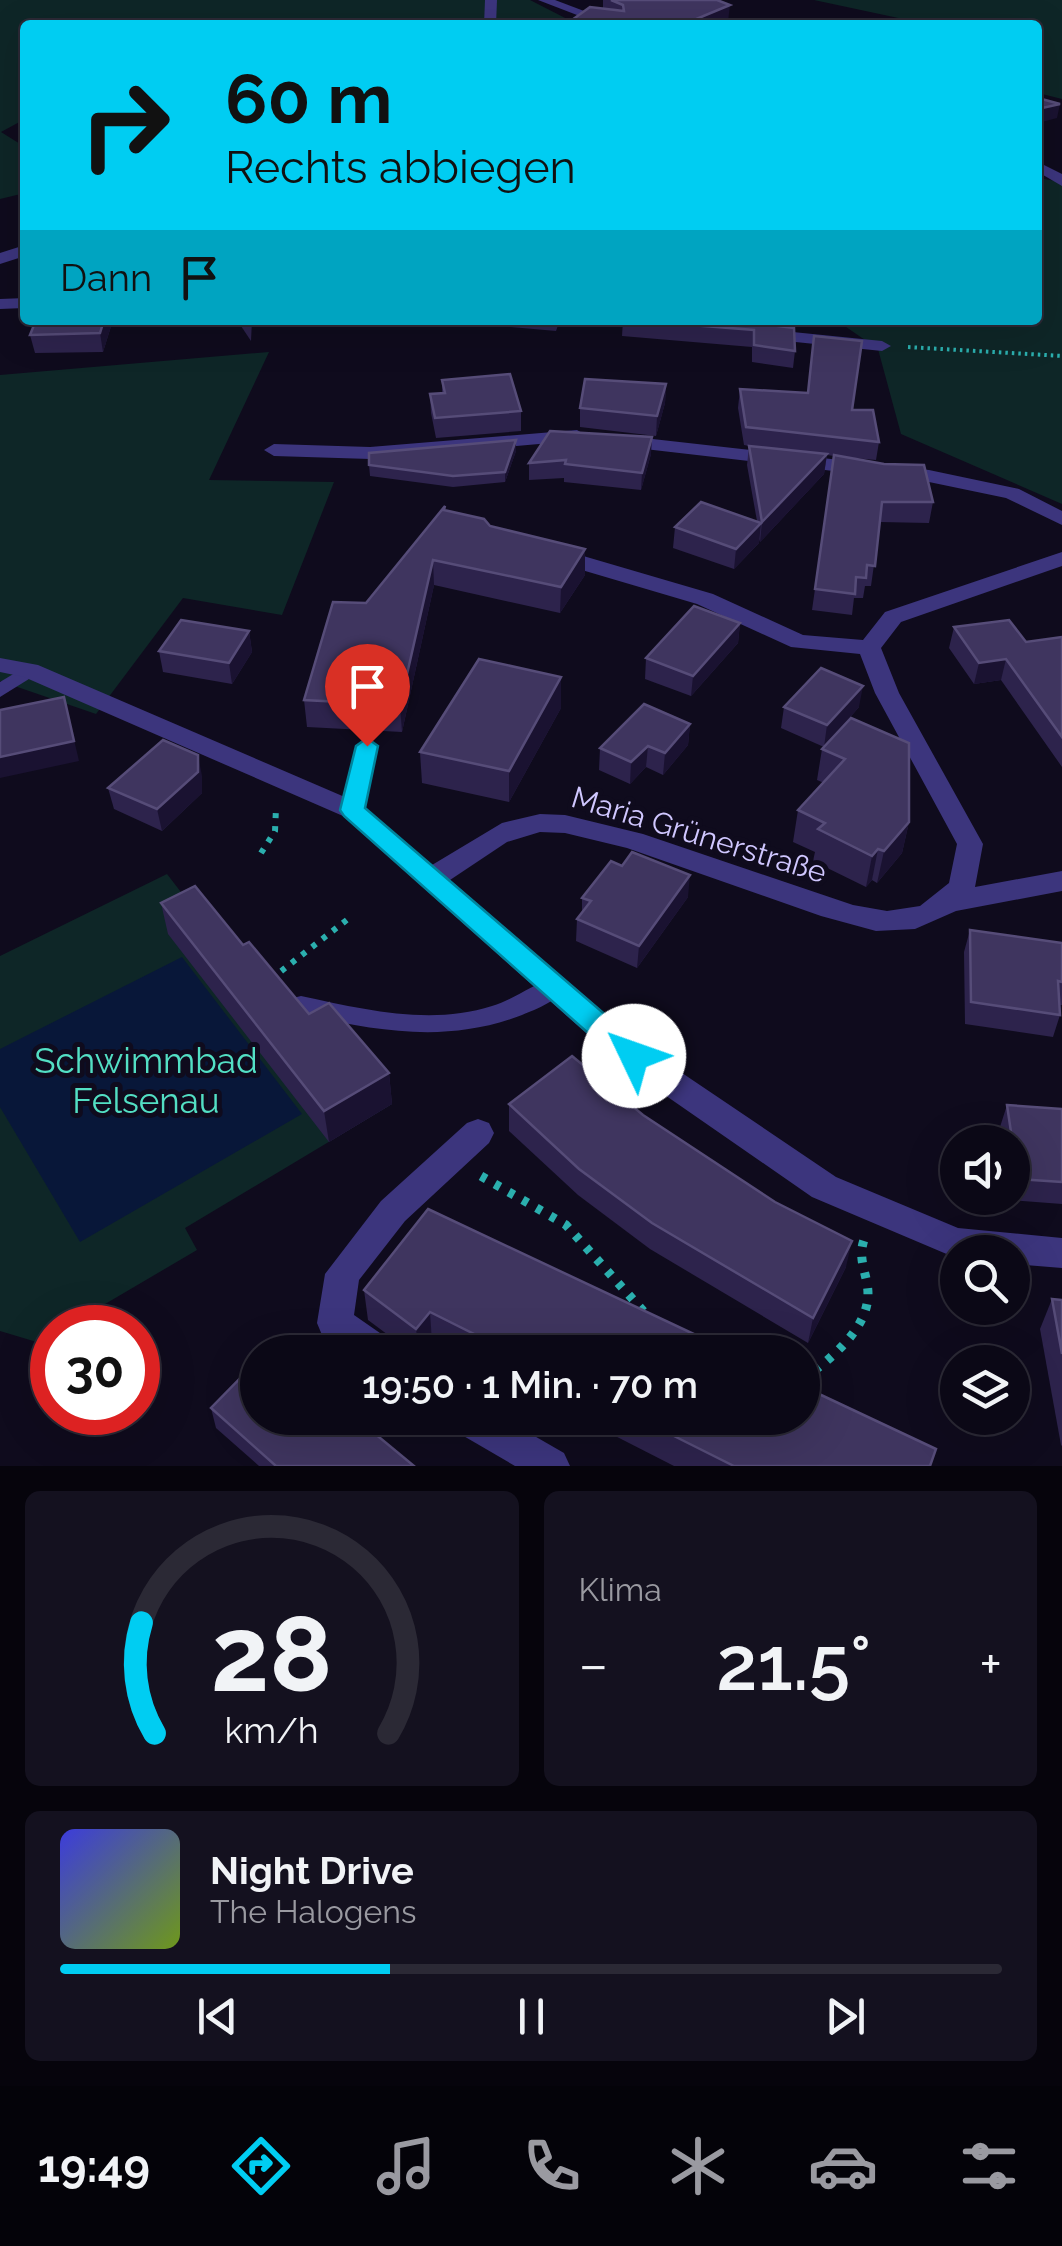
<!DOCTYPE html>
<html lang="de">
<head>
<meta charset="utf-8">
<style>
	body { margin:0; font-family:Raleway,sans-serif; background:#14111f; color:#f1f3f6; height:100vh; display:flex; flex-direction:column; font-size:38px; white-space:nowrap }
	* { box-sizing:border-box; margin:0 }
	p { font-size:32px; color:#9a9aa1 }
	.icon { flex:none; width:55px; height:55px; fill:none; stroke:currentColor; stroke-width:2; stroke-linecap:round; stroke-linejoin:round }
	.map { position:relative; height:1466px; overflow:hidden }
	.sheet { display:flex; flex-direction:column; gap:25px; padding:25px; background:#06040c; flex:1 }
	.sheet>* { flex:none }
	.guide { position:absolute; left:20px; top:20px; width:1022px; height:305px; border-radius:10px; box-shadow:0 10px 40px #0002,0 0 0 2px #2b2935; background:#00cdf2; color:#111; overflow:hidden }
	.tools { position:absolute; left:940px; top:1125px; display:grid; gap:20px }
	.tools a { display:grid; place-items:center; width:90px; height:90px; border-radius:50%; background:#0b0816; box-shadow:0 10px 40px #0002,0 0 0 2px #2b2935; font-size:50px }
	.speed { position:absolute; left:30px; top:1305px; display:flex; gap:20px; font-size:50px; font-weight:700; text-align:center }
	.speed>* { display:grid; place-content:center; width:130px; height:130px; border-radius:50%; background:#0b0816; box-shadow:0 10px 40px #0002,0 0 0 2px #2b2935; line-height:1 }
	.speed .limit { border:15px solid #d22; background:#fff; color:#111 }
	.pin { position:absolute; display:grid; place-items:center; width:85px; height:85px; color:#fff; margin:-102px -42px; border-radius:50% 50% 50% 0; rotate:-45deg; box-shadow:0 0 10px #0007 }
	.pin .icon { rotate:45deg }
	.me { position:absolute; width:110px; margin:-55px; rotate:312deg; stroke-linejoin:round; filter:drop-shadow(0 0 8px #0008) }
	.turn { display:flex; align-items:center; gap:35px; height:210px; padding:0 40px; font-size:45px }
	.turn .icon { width:130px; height:130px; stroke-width:2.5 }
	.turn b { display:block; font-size:70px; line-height:85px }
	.then { display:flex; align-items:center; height:95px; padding:0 40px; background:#0003; gap:20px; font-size:38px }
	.big { font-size:75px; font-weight:600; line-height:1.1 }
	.sheet .tile { flex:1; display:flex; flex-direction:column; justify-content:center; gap:15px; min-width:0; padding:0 35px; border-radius:15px; background:#14111f }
	.sheet .dial { align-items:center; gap:0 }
	.dial svg { height:260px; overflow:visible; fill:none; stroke:#2b2935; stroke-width:7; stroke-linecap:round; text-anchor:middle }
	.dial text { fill:#f1f3f6; stroke:none }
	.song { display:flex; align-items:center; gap:30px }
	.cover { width:120px; height:120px; border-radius:15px; background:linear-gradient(135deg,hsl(240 70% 55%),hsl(80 70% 35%)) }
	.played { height:10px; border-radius:5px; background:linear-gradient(90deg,#00cdf2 35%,#2b2935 35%) }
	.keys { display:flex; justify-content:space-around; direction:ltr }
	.heat { display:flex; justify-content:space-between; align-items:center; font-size:55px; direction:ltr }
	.sheet .tiles { flex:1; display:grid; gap:25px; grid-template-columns:1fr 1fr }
	.tile:last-child { grid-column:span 2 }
	.trip { position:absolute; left:240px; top:1335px; width:580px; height:100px; border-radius:50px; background:#0b0816; box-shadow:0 10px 40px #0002,0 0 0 2px #2b2935; font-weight:600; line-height:100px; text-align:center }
	.tabs { display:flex; height:160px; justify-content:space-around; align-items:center; background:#040309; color:#9a9aa1 }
	.tabs .icon { width:70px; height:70px }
	.tabs .on { color:#00cdf2 }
	.tabs b { font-size:45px; color:#f1f3f6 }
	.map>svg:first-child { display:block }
	.green { fill:#0e2627 }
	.water { fill:#081739 }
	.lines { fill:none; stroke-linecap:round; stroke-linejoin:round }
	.path-far2 { stroke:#2bafae; stroke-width:4; stroke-dasharray:2.5 4; stroke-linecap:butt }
	.path-far1 { stroke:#2bafae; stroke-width:6; stroke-dasharray:5 8; stroke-linecap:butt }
	.path { stroke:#2bafae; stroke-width:9; stroke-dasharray:6 10; stroke-linecap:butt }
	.lane { fill:#3c357d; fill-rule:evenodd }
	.street { fill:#3c357d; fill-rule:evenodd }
	.wall { fill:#2d234c }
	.shaded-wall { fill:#1a1231 }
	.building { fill:#3f355f; stroke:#564c78; stroke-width:2.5 }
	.route { fill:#00cdf2; stroke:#00859d; stroke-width:2.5 }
	.labels { text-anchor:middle; stroke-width:10; stroke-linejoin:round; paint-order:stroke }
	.street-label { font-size:30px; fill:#d0c7ff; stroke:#0f0b1d }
	.near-park-label { font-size:35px; fill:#53dfc4; stroke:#0f0b1d }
</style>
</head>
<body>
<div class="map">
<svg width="1062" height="1466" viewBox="0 0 1062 1466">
	<rect width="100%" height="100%" fill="#0f0b1d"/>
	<!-- green -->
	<g class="green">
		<polygon points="0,0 530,0 571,21 566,25 25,25 25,119 1,132 25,147 25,193 0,199"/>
		<polygon points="814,0 1062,0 1062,99 1038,93 1038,25 931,25"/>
		<polygon points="1038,178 1062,182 1062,504 901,434 878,349 836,320 1038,320"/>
		<polygon points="269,352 209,480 334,482 282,615 183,598 96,714 0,681 0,375"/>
		<polygon points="167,874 201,918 333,1034 392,1104 185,1228 197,1250 66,1327 52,1328 52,1335 40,1343 0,1331 0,956"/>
	</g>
	<!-- water -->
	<polygon class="water" points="182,957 302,1114 80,1242 0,1107 0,1049"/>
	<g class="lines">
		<!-- path-far2 -->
		<polyline class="path-far2" points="908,347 1062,356"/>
		<!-- path-far1 -->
		<g class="path-far1">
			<polyline points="261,853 275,831 276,808"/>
			<polyline points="271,979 348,919"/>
		</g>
		<!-- path -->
		<g class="path">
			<polyline points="481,1176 566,1225 646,1314"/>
			<path d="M802,1380C828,1361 868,1330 868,1294C868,1275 857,1260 864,1240"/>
		</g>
		<!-- lane -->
		<g class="lane">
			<polygon points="30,664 40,670 37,674 0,697 0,682"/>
			<polygon points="367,739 377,746 363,810 352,817 341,810 357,746"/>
			<path d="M555,977L563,980L567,986C559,1000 537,1009 522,1015C447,1044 377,1031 301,1014L293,1012L289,1005L293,998L301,996C362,1009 430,1026 492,1006C515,999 533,984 555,977Z"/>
		</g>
		<!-- street -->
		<g class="street">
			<polygon points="485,0 497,0 496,25 484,25"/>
			<polygon points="538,0 555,0 621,25 603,25"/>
			<polygon points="1038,162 1062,174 1062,186 1038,172"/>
			<polygon points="25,245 25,256 0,264 0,253"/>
			<polygon points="25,298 25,308 0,309 0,299"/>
			<polygon points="763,329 882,341 891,346 882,351 757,338 757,330"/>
			<polygon points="577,430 587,436 584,440 370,459 274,456 264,450 274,444 370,447"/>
			<polygon points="617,435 929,470 1019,489 1062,511 1062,525 1006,498 929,482 610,445 610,437"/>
			<polygon points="556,548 713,594 803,635 863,640 885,612 1062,552 1062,566 901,622 881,648 899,693 983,844 975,887 1062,871 1062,891 956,911 915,929 876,931 821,916 627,848 565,833 540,832 507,842 450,880 645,1048 836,1177 958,1228 1062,1238 1062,1268 1012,1264 1012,1252 958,1252 956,1258 812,1197 623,1066 343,816 24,677 0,672 0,658 38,665 361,804 432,865 502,823 540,814 565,815 643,834 853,905 887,911 920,906 949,883 957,844 875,693 860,654 791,647 697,604 548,560 545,555"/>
			<polygon points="478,1119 489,1123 494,1133 489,1143 405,1221 359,1280 354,1315 390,1340 395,1352 348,1352 322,1335 317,1323 325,1274 381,1201 467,1123"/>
			<polygon points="449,1418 503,1418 564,1453 570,1466 515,1466 455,1431"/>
		</g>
	</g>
	<!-- wall -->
	<g class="wall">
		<polygon points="603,0 717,0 728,22 603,8"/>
		<polygon points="113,320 103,352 35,353 30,335"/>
		<polygon points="237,320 252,320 251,341"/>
		<polygon points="463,320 560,320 556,331 463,323"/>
		<polygon points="623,320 794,328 795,351 793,368 752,362 752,347 622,336"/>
		<polygon points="738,320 792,320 791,326"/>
		<polygon points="442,380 521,411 521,431 436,438 431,413 430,394 442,393"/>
		<polygon points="666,384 665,403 656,436 580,427 580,408"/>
		<polygon points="740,389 852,410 879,442 876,460 843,457 933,502 929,523 880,522 871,586 865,586 863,598 854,598 852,615 812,610 834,456 827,455 824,474 760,542 759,539 759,543 734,569 673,548 675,527 757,521 747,465 749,446 744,445 738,408"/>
		<polygon points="516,451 505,482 453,487 370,476 369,465"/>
		<polygon points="651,454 641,490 564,482 564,478 529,480 529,463"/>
		<polygon points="445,510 490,526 585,575 560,613 434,585 402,732 307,727 304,700 366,603"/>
		<polygon points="740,623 738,643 691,696 645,679 646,658"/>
		<polygon points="954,627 1026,642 1062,637 1062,767 1001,680 974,684 949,648"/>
		<polygon points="249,631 252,652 232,684 163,672 159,651"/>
		<polygon points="784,707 859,707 824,747 781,728"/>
		<polygon points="561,708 509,802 422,783 420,752"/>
		<polygon points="851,718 909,822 902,853 877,883 872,880 866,887 813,861 815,852 793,842 798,810 824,783 817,780 822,749"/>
		<polygon points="690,724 688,745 663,775 646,767 630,784 599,770 600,748"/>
		<polygon points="202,776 202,793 162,831 114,809 108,788"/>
		<polygon points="622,866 688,897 637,968 576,941 577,919 582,912 582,898"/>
		<polygon points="161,903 243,945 309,1014 389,1073 392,1104 329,1142 168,934"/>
		<polygon points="970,930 1062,943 1062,1005 1060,1005 1060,1015 1053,1037 965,1024 964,952"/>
		<polygon points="509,1104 643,1115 846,1267 808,1343 650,1249 578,1195 509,1131"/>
		<polygon points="1007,1105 1062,1109 1062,1204 1011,1200 1010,1198 1012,1198 1012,1142 1002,1142 1000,1127"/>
		<polygon points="364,1290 732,1352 453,1352 432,1342 424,1352 411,1352 368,1320"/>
		<polygon points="1052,1299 1062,1300 1062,1446 1061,1445 1040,1329"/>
		<polygon points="211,1408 414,1466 259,1466 216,1428"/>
		<polygon points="580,1418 802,1418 930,1466 674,1466"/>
	</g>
	<!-- shaded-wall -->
	<g class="shaded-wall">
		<polygon points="730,5 728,22 721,25 682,25"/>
		<polygon points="1060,104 1057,118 1038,123 1038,109"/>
		<polygon points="104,320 113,320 103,352 100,333"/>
		<polygon points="666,384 665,403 656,436 657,416"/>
		<polygon points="652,437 651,454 641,490 642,473"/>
		<polygon points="516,440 516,451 505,482 505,472"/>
		<polygon points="827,454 824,474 760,542 762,522"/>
		<polygon points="761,523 759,543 734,569 736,549"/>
		<polygon points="585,549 585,575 560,613 561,587"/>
		<polygon points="433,560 434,585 402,732 400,705"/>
		<polygon points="740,623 738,643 691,696 693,676"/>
		<polygon points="249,631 252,652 232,684 229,663"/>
		<polygon points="1006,659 1001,680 974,684 979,663"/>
		<polygon points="561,677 561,708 509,802 509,771"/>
		<polygon points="863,686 859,707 824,747 827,725"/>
		<polygon points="64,697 79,761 0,778 0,757"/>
		<polygon points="690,724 688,745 663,775 665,753"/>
		<polygon points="648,746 646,767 630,784 631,762"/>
		<polygon points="198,755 202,776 202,793 162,831 157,809"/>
		<polygon points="909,822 902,853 877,883 884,851"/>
		<polygon points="878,849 872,880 866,887 872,856"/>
		<polygon points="690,875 688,897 637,968 639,946"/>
		<polygon points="389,1073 392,1104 329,1142 324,1111"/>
		<polygon points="852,1241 846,1267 808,1343 813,1318"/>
		<polygon points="430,1312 432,1342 424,1352 419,1352 416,1329"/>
	</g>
	<!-- building -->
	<g class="building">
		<polygon points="611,0 717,0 730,5 682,25 565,25 590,7 624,11 623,5"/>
		<polygon points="1038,98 1060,104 1038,109"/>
		<polygon points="36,320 104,320 100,333 30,335"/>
		<polygon points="628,320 729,320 794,328 795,351 754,345 754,330"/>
		<polygon points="814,336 862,341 852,410 873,410 879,442 746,427 740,389 808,393"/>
		<polygon points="510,374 521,411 435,418 430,394 445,393 442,380"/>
		<polygon points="585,379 666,384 657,416 580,408"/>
		<polygon points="550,431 652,437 642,473 565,464 566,460 529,463"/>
		<polygon points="516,440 505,472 453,476 369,465 369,453"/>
		<polygon points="749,446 827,454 762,522"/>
		<polygon points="834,455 884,464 924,465 933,502 882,502 875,566 867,565 866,578 856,577 855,594 815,589"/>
		<polygon points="701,502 761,523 736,549 675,527"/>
		<polygon points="445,506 444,510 484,519 490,526 585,549 561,587 433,560 400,705 304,700 333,602 366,603"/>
		<polygon points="694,606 740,623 693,676 646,658"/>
		<polygon points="181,620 249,631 229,663 159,651"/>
		<polygon points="1009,620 1026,642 1062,637 1062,737 1006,659 979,663 954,627"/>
		<polygon points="479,659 561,677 509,771 420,752"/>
		<polygon points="821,668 863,686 827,725 784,707"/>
		<polygon points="64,697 74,741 0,757 0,710"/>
		<polygon points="644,704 690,724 665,753 648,746 631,762 600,748"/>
		<polygon points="851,718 909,743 909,822 884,851 878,849 872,856 818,829 825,823 798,810 845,759 822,749"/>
		<polygon points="163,740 198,755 198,772 157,809 108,788"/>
		<polygon points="632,852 690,875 639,946 577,919 591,901 582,898 611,861 622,866"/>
		<polygon points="195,886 243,945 249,942 309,1014 329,1003 389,1073 324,1111 161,903"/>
		<polygon points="970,930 1062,943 1062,982 1058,981 1060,1015 971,1002"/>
		<polygon points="572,1056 643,1115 775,1202 852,1241 813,1318 652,1223 579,1169 509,1104"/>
		<polygon points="1007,1105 1062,1109 1062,1182 1018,1179"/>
		<polygon points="428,1209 732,1352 510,1352 430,1312 416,1329 364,1290"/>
		<polygon points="1052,1299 1062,1300 1062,1354"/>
		<polygon points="271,1346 278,1352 265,1352"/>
		<polygon points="258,1360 258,1418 356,1418 414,1466 276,1466 211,1408"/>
		<polygon points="802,1386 936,1449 930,1466 734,1466 638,1418 802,1418"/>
	</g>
	<!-- route -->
	<polygon class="route" points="367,738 378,746 365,808 644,1048 648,1056 644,1065 624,1065 344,816 340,810 356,746"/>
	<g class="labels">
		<!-- street labels -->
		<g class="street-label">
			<text transform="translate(699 835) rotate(17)" y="10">Maria Grünerstraße</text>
		</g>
		<!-- near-park labels -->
		<g class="near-park-label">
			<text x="146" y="1073">Schwimmbad<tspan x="146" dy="40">Felsenau</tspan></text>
		</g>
	</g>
</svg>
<div class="tools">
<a><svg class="icon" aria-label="sound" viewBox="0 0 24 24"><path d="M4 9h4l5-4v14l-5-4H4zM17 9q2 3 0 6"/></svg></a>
<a><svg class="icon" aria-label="search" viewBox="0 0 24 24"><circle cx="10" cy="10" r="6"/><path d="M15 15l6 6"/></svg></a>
<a><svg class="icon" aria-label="layers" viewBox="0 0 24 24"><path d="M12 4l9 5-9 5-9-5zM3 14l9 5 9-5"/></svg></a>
</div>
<div class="speed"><div class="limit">30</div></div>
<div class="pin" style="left:367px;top:746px;background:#d93025"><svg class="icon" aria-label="arrive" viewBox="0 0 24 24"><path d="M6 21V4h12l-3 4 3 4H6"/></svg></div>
<svg class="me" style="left:634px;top:1056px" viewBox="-20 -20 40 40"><circle r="19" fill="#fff"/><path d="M0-13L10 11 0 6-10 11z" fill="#00cdf2"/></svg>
<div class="trip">19:50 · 1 Min. · 70 m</div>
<div class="guide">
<div class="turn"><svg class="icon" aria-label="right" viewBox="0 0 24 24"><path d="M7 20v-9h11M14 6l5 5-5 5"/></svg><div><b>60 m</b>Rechts abbiegen</div></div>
<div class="then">Dann<svg class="icon" aria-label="arrive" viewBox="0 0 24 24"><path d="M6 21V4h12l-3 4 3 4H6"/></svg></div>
</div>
</div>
<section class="sheet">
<div class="tiles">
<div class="tile dial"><svg viewBox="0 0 100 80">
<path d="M14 69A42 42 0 1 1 86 69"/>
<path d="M14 69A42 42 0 0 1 10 35" stroke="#00cdf2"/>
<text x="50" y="56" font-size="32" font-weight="700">28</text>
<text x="50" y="72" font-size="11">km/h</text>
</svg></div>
<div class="tile"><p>Klima</p>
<div class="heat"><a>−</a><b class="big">21.5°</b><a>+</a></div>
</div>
<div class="tile">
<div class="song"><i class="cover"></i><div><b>Night Drive</b><p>The Halogens</p></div></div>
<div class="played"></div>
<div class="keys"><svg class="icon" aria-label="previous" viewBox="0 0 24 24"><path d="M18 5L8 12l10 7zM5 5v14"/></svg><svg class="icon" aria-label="pause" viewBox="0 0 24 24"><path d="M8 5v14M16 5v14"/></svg><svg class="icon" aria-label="next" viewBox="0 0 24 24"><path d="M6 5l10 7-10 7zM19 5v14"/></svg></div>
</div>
</div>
</section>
<nav class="tabs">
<b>19:49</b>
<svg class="icon on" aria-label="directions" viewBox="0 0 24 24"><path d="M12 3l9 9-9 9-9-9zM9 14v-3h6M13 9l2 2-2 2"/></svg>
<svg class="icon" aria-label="music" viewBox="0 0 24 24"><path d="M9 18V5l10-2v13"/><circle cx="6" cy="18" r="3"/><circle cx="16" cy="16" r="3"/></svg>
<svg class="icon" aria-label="phone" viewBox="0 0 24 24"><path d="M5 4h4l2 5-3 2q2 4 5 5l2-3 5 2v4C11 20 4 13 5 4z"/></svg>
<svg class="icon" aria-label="climate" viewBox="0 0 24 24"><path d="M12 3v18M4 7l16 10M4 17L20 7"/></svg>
<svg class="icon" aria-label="car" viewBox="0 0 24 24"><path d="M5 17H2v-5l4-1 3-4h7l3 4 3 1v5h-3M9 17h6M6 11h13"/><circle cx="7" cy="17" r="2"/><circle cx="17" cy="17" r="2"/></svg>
<svg class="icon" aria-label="filters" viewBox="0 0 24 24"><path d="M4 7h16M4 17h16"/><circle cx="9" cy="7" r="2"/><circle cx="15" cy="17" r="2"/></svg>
</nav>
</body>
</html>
